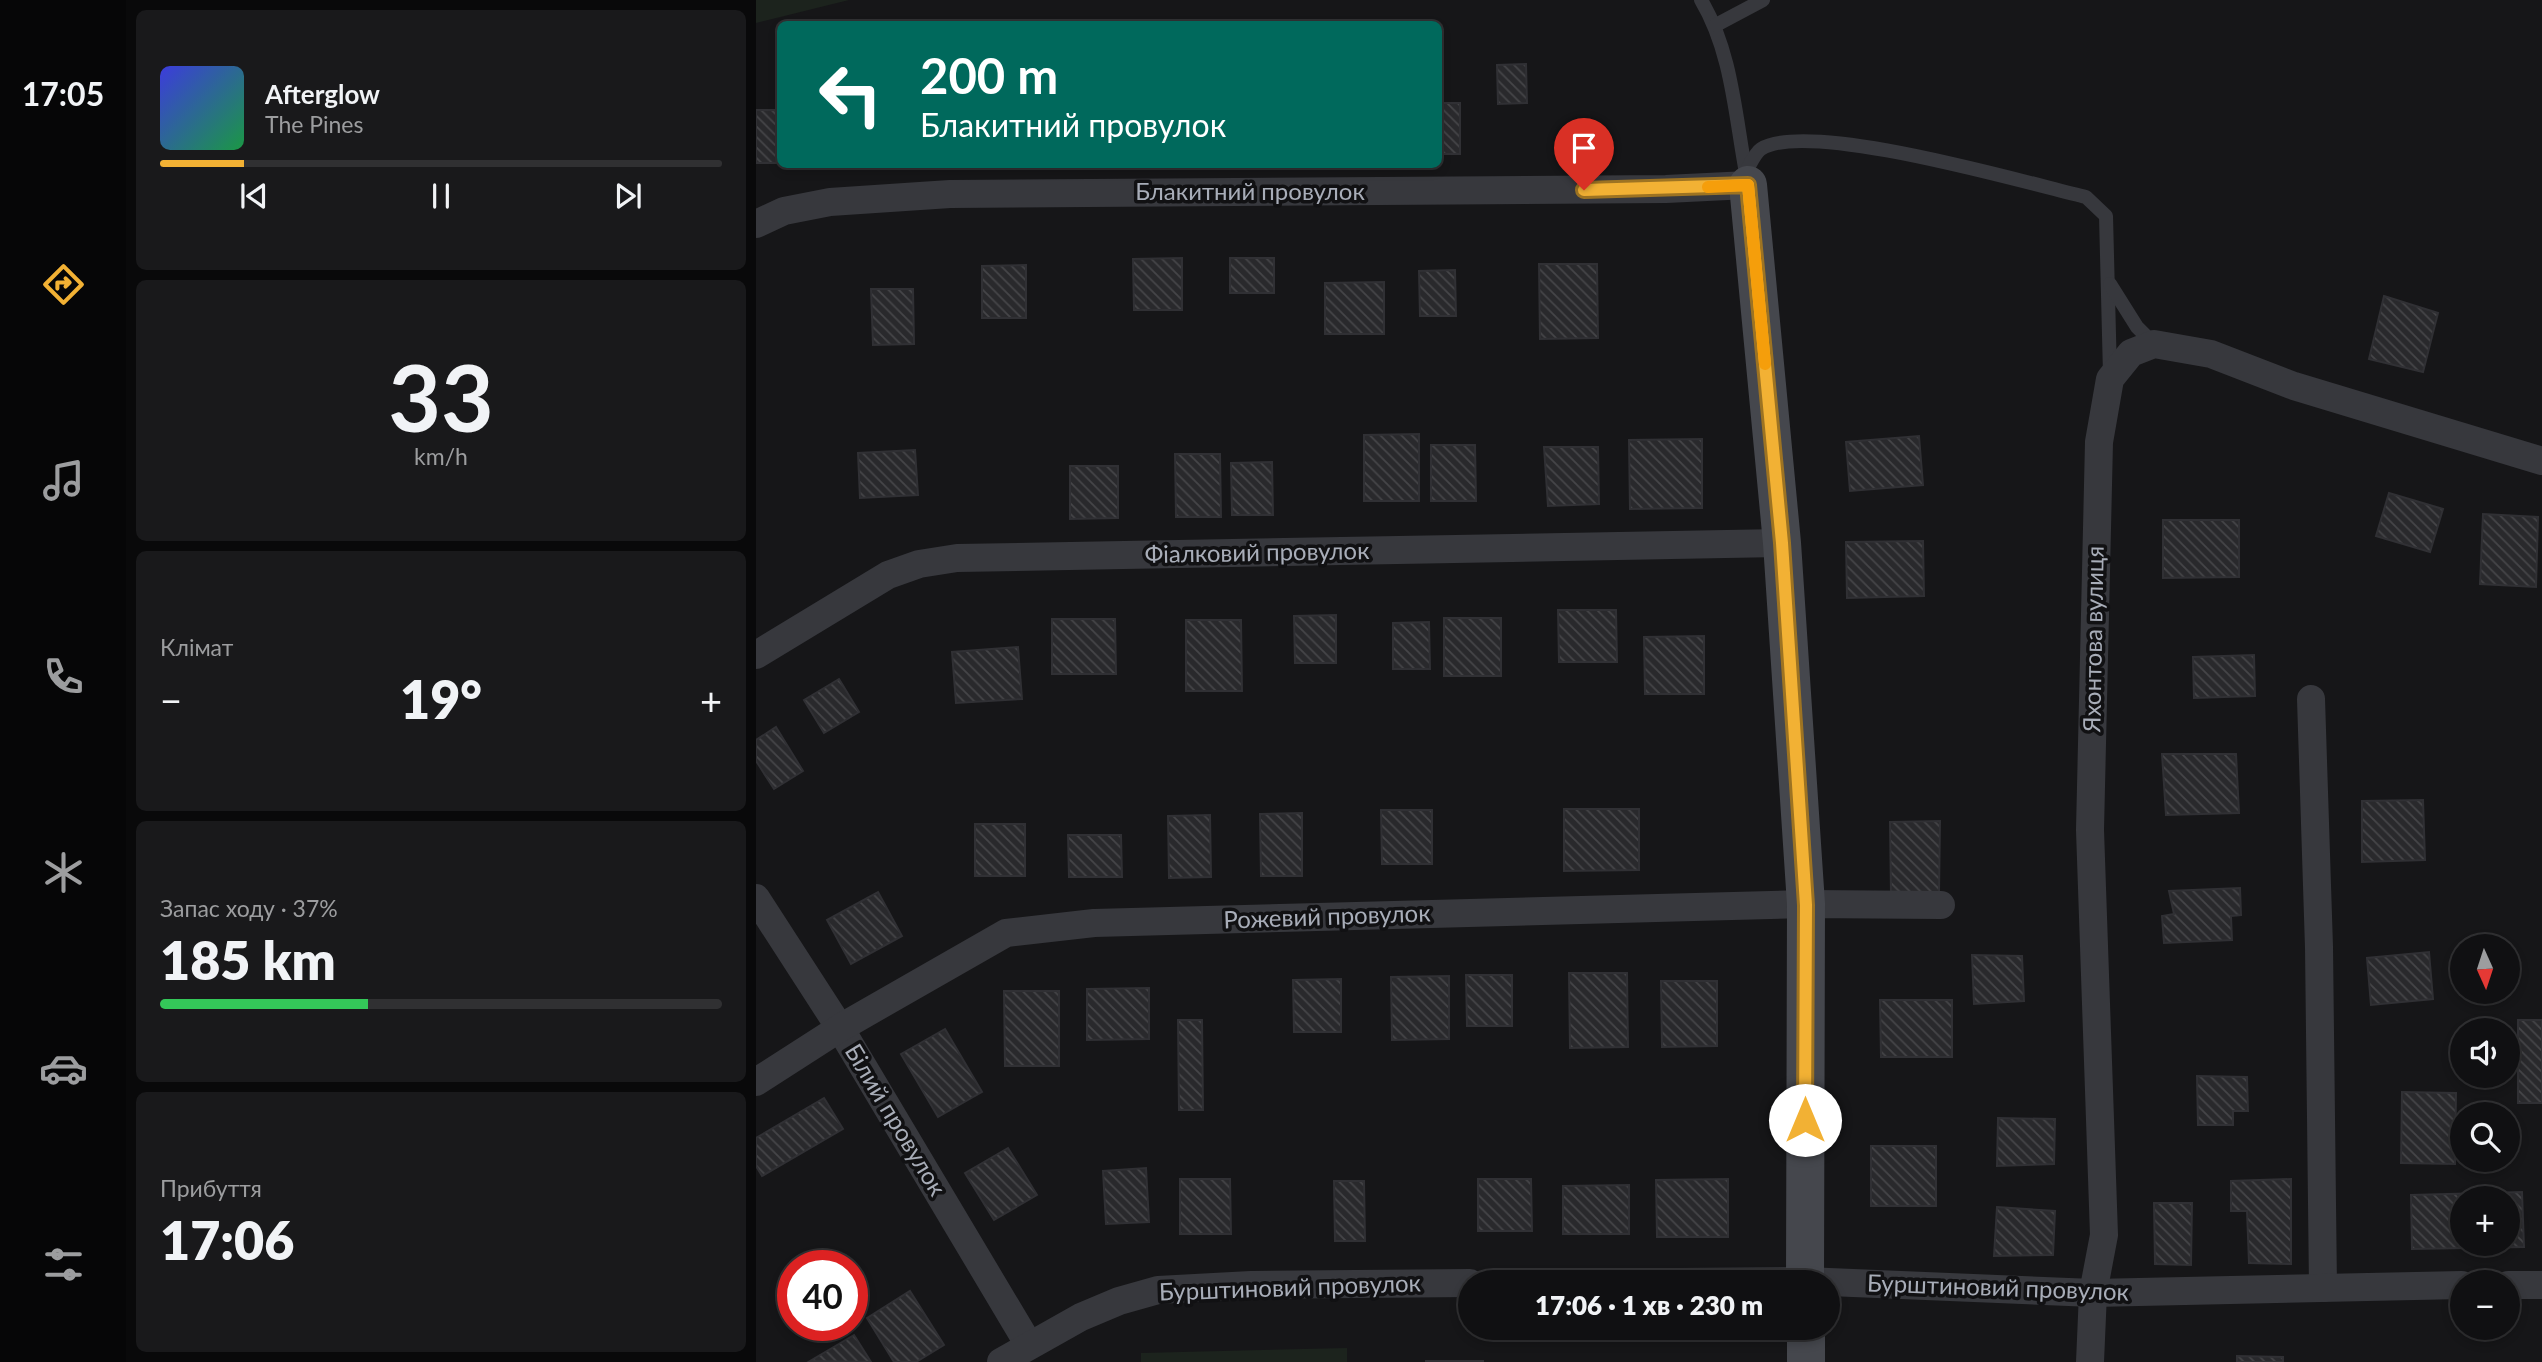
<!DOCTYPE html>
<html lang="uk">
<head>
<meta charset="utf-8">
<style>
	body { margin:0; font-family:Lato,sans-serif; background:#19191b; color:#f1f3f6; height:100vh; display:flex; flex-direction:column; font-size:26px; white-space:nowrap }
	* { box-sizing:border-box; margin:0 }
	p { font-size:23px; color:#9c9d9f }
	.icon { flex:none; width:38px; height:38px; fill:none; stroke:currentColor; stroke-width:2; stroke-linecap:round; stroke-linejoin:round }
	.map { position:relative; flex:1; overflow:hidden }
	.details { display:flex; flex-direction:column; gap:10px; padding:10px; background:#09090a; width:630px }
	.details>* { flex:none }
	.hud { position:absolute; left:21px; top:21px; width:665px; height:147px; border-radius:10px; box-shadow:0 4px 10px #0003,0 0 0 2px #303032; background:#00695c; color:#fff; overflow:hidden }
	.needle { width:46px; rotate:177deg }
	.buttons { position:absolute; left:1694px; top:934px; display:grid; gap:14px }
	.buttons a { display:grid; place-items:center; width:70px; height:70px; border-radius:50%; background:#101012; box-shadow:0 4px 10px #0003,0 0 0 2px #303032; font-size:35px }
	.speed { position:absolute; left:21px; top:1250px; display:flex; gap:14px; font-size:35px; font-weight:700; text-align:center }
	.speed>* { display:grid; place-content:center; width:91px; height:91px; border-radius:50%; background:#101012; box-shadow:0 4px 10px #0003,0 0 0 2px #303032; line-height:1 }
	.speed .limit { border:10px solid #d22; background:#fff; color:#111 }
	.pin { position:absolute; display:grid; place-items:center; width:60px; height:60px; color:#fff; margin:-72px -30px; border-radius:50% 50% 50% 0; rotate:-45deg; box-shadow:0 0 7px #0007 }
	.pin .icon { rotate:45deg }
	.me { position:absolute; width:77px; margin:-38px; rotate:0deg; stroke-linejoin:round; filter:drop-shadow(0 0 5px #0008) }
	.turn { display:flex; align-items:center; gap:24px; height:147px; padding:0 28px; font-size:32px }
	.turn .icon { width:91px; height:91px; stroke-width:2.5 }
	.turn b { display:block; font-size:49px; line-height:60px }
	.big { font-size:52px; font-weight:800; line-height:1.1 }
	.details .tile { flex:1; display:flex; flex-direction:column; justify-content:center; gap:10px; min-width:0; padding:0 24px; border-radius:10px; background:#19191b }
	.details .dial { align-items:center; gap:0 }
	.dial b { font-size:91px; line-height:1 }
	.song { display:flex; align-items:center; gap:21px }
	.cover { width:84px; height:84px; border-radius:10px; background:linear-gradient(135deg,hsl(240 70% 55%),hsl(140 70% 35%)) }
	.played { height:7px; border-radius:4px; background:linear-gradient(90deg,#f2b134 15%,#303032 15%) }
	.keys { display:flex; justify-content:space-around; direction:ltr }
	.heat { display:flex; justify-content:space-between; align-items:center; font-size:38px; direction:ltr }
	.charge { height:10px; border-radius:5px; background:linear-gradient(90deg,#34c759 37%,#303032 0) }
	.trip { position:absolute; left:702px; top:1270px; width:382px; height:70px; border-radius:35px; background:#101012; box-shadow:0 4px 10px #0003,0 0 0 2px #303032; font-weight:800; line-height:70px; text-align:center }
	main { display:flex; flex:1; min-height:0 }
	.tab-bar { display:flex; flex-direction:column; width:126px; justify-content:space-around; align-items:center; background:#060607; color:#9c9d9f }
	.tab-bar .icon { width:49px; height:49px }
	.tab-bar .selected { color:#f2b134 }
	.tab-bar b { font-size:32px; color:#f1f3f6 }
	.map>svg:first-child { display:block }
	.green { fill:#1c231d }
	.building { fill:url(#building-back-hatch); stroke:#303034; stroke-width:2; fill-rule:evenodd }
	.lines { fill:none; stroke-linecap:round; stroke-linejoin:round }
	.lane { stroke:#37383d; stroke-width:14 }
	.street { stroke:#37383d; stroke-width:28 }
	.secondary { stroke:#45474d; stroke-width:38 }
	.route-casing { stroke:#9d7322; stroke-width:18 }
	.route { stroke:#f2b134; stroke-width:12 }
	.slow { stroke:#f59e0b; stroke-width:12 }
	.labels { text-anchor:middle; stroke-width:7; stroke-linejoin:round; paint-order:stroke }
	.street-label { font-size:24px; fill:#a8adb8; stroke:#111113 }
</style>
</head>
<body>
<main>
<nav class="tab-bar">
<b>17:05</b>
<svg class="icon selected" aria-label="directions" viewBox="0 0 24 24"><path d="M12 3l9 9-9 9-9-9zM9 14v-3h6M13 9l2 2-2 2"/></svg>
<svg class="icon" aria-label="music" viewBox="0 0 24 24"><path d="M9 18V5l10-2v13"/><circle cx="6" cy="18" r="3"/><circle cx="16" cy="16" r="3"/></svg>
<svg class="icon" aria-label="phone" viewBox="0 0 24 24"><path d="M5 4h4l2 5-3 2q2 4 5 5l2-3 5 2v4C11 20 4 13 5 4z"/></svg>
<svg class="icon" aria-label="climate" viewBox="0 0 24 24"><path d="M12 3v18M4 7l16 10M4 17L20 7"/></svg>
<svg class="icon" aria-label="car" viewBox="0 0 24 24"><path d="M5 17H2v-5l4-1 3-4h7l3 4 3 1v5h-3M9 17h6M6 11h13"/><circle cx="7" cy="17" r="2"/><circle cx="17" cy="17" r="2"/></svg>
<svg class="icon" aria-label="filters" viewBox="0 0 24 24"><path d="M4 7h16M4 17h16"/><circle cx="9" cy="7" r="2"/><circle cx="15" cy="17" r="2"/></svg>
</nav>
<section class="details">
<div class="tile">
<div class="song"><i class="cover"></i><div><b>Afterglow</b><p>The Pines</p></div></div>
<div class="played"></div>
<div class="keys"><svg class="icon" aria-label="previous" viewBox="0 0 24 24"><path d="M18 5L8 12l10 7zM5 5v14"/></svg><svg class="icon" aria-label="pause" viewBox="0 0 24 24"><path d="M8 5v14M16 5v14"/></svg><svg class="icon" aria-label="next" viewBox="0 0 24 24"><path d="M6 5l10 7-10 7zM19 5v14"/></svg></div>
</div>
<div class="tile dial"><b>33</b><p>km/h</p></div>
<div class="tile"><p>Клімат</p>
<div class="heat"><a>−</a><b class="big">19°</b><a>+</a></div>
</div>
<div class="tile"><p>Запас ходу · 37%</p><b class="big">185 km</b><div class="charge"></div></div>
<div class="tile"><p>Прибуття</p><b class="big">17:06</b></div>
</section>
<div class="map">
<svg width="1786" height="1362" viewBox="0 0 1786 1362">
	<defs>
		<pattern id="building-back-hatch" width="6" height="6" patternUnits="userSpaceOnUse" patternTransform="scale(1.75)"><rect width="6" height="6" fill="#29292c"/><path d="M-1 5l2 2M0 0l6 6M5-1l2 2" fill="none" stroke="#454548"/></pattern>
	</defs>
	<rect width="100%" height="100%" fill="#161618"/>
	<!-- green -->
	<g class="green">
		<polygon points="0,0 93,0 0,23"/>
		<polygon points="591,1348 591,1362 385,1362 385,1353"/>
	</g>
	<!-- building -->
	<g class="building">
		<polygon points="770,64 771,103 742,104 741,65"/>
		<rect x="682" y="103" width="22" height="51"/>
		<rect x="0" y="110" width="24" height="53"/>
		<rect x="139" y="164" width="22" height="4"/>
		<polygon points="426,258 426,310 378,310 377,259"/>
		<rect x="474" y="258" width="44" height="35"/>
		<polygon points="783,264 841,264 842,338 784,339"/>
		<polygon points="270,265 270,318 226,318 226,266"/>
		<polygon points="699,270 700,316 664,316 663,271"/>
		<polygon points="628,282 628,334 569,334 569,283"/>
		<polygon points="115,289 157,289 158,344 117,345"/>
		<polygon points="1628,296 1682,313 1667,372 1613,359"/>
		<polygon points="663,434 663,501 608,501 608,435"/>
		<polygon points="1163,436 1167,485 1094,491 1090,442"/>
		<polygon points="946,439 946,508 874,509 873,440"/>
		<polygon points="675,445 719,445 720,501 675,501"/>
		<polygon points="788,447 842,447 843,504 792,506"/>
		<polygon points="159,450 162,495 104,498 102,453"/>
		<polygon points="419,454 464,454 465,517 420,517"/>
		<polygon points="516,462 517,515 476,515 475,463"/>
		<polygon points="314,466 362,466 362,518 314,519"/>
		<polygon points="1633,493 1687,509 1674,552 1620,536"/>
		<polygon points="1727,514 1782,517 1780,587 1724,584"/>
		<polygon points="1407,520 1483,520 1483,577 1407,578"/>
		<polygon points="1167,541 1168,596 1091,598 1090,542"/>
		<polygon points="802,610 860,610 861,662 803,662"/>
		<polygon points="580,615 580,663 539,663 538,616"/>
		<rect x="688" y="618" width="57" height="58"/>
		<polygon points="296,619 359,619 360,674 296,674"/>
		<polygon points="430,620 485,620 486,691 430,691"/>
		<polygon points="673,622 674,669 637,669 637,623"/>
		<polygon points="948,636 948,694 889,694 888,637"/>
		<polygon points="262,647 266,699 200,703 196,652"/>
		<polygon points="1498,655 1499,696 1438,698 1437,657"/>
		<polygon points="83,679 103,712 68,733 48,700"/>
		<polygon points="20,727 47,771 18,789 0,761 0,740"/>
		<polygon points="1406,754 1480,754 1483,813 1410,815"/>
		<polygon points="1667,800 1669,860 1606,862 1606,801"/>
		<polygon points="808,809 883,809 883,870 808,871"/>
		<polygon points="625,810 676,810 676,864 626,864"/>
		<polygon points="546,813 546,876 505,876 504,814"/>
		<polygon points="454,815 455,877 413,878 412,816"/>
		<polygon points="1184,821 1183,893 1135,894 1134,822"/>
		<rect x="219" y="824" width="50" height="52"/>
		<polygon points="312,835 365,835 366,877 313,877"/>
		<polygon points="1484,888 1485,915 1475,916 1476,940 1408,943 1406,916 1418,914 1413,891"/>
		<polygon points="122,892 146,936 95,964 71,920"/>
		<polygon points="1673,952 1677,999 1615,1005 1611,958"/>
		<polygon points="1216,955 1266,956 1268,1001 1218,1004"/>
		<polygon points="813,973 871,973 872,1047 814,1048"/>
		<polygon points="710,975 756,975 756,1026 711,1026"/>
		<polygon points="693,976 693,1039 636,1040 635,977"/>
		<polygon points="585,979 585,1032 538,1032 537,980"/>
		<polygon points="905,981 961,981 961,1046 906,1047"/>
		<polygon points="393,988 393,1039 331,1040 331,989"/>
		<polygon points="248,991 303,991 303,1066 249,1066"/>
		<polygon points="1124,1000 1196,1000 1196,1057 1125,1057"/>
		<polygon points="422,1020 446,1020 447,1110 423,1110"/>
		<rect x="1762" y="1020" width="24" height="83"/>
		<polygon points="189,1029 226,1092 182,1117 145,1054"/>
		<polygon points="1441,1076 1491,1077 1492,1111 1477,1111 1477,1125 1442,1125"/>
		<polygon points="1646,1092 1700,1093 1699,1164 1645,1163"/>
		<polygon points="68,1098 87,1129 6,1176 0,1166 0,1138"/>
		<polygon points="1242,1118 1299,1119 1298,1164 1241,1166"/>
		<rect x="1115" y="1146" width="65" height="60"/>
		<polygon points="252,1148 281,1195 238,1220 209,1173"/>
		<polygon points="390,1168 393,1222 350,1224 347,1171"/>
		<polygon points="424,1179 474,1179 475,1234 424,1234"/>
		<polygon points="722,1179 775,1179 776,1231 722,1231"/>
		<polygon points="972,1179 972,1237 901,1237 900,1180"/>
		<polygon points="1535,1179 1535,1264 1493,1263 1491,1211 1475,1211 1475,1181"/>
		<polygon points="578,1181 608,1181 609,1241 579,1241"/>
		<polygon points="873,1185 873,1234 807,1234 807,1186"/>
		<path d="M1766,1192L1768,1247L1656,1249L1655,1195ZM1706,1199H1752V1244H1706Z"/>
		<polygon points="1398,1203 1436,1203 1435,1265 1399,1264"/>
		<polygon points="1241,1207 1299,1211 1297,1255 1238,1256"/>
		<polygon points="154,1291 188,1345 160,1362 138,1362 111,1318"/>
		<polygon points="98,1335 115,1362 54,1361"/>
		<polygon points="1481,1356 1527,1357 1527,1362 1481,1362"/>
		<rect x="670" y="1361" width="57" height="1"/>
	</g>
	<g class="lines">
		<!-- lane -->
		<g class="lane">
			<path d="M945,0C976,52 979,115 990,173"/>
			<polyline points="960,25 1007,0"/>
			<path d="M990,171C994,165 999,153 1005,149C1052,119 1270,183 1330,197L1350,216L1354,374"/>
			<polyline points="1354,284 1381,327 1398,344"/>
		</g>
		<!-- street -->
		<g class="street">
			<polyline points="0,224 28,211 74,202 194,194 910,189 992,185"/>
			<polyline points="0,655 132,575 163,564 201,558 1026,543"/>
			<polyline points="1555,699 1563,947 1567,1288"/>
			<polyline points="0,898 84,1028 273,1345"/>
			<polyline points="0,1082 84,1028 250,933 338,923 1050,904 1185,905"/>
			<polyline points="790,1283 1049,1281 1337,1293 1706,1285"/>
			<polyline points="1752,1285 1786,1285"/>
			<polyline points="245,1362 325,1317 363,1301 402,1290 495,1285 714,1283"/>
			<polyline points="1334,1362 1337,1293 1348,1235 1334,830 1343,442 1354,379 1375,353 1398,344 1455,354 1538,386 1786,461"/>
		</g>
		<!-- secondary -->
		<g class="secondary">
			<polyline points="992,185 1026,543 1050,904 1049,1283"/>
			<polyline points="1050,1328 1050,1362"/>
		</g>
	</g>
	<g class="lines">
		<defs>
			<polyline id="route" points="828,190 992,185 1026,543 1050,905 1049,1120"/>
		</defs>
		<!-- route casing -->
		<use href="#route" class="route-casing"/>
		<!-- route -->
		<use href="#route" class="route"/>
		<!-- slow -->
		<polyline class="slow" points="952,187 992,185 1009,364"/>
	</g>
	<g class="labels">
		<!-- street labels -->
		<g class="street-label">
			<text x="494" y="200">Блакитний провулок</text>
			<text transform="translate(501 553) rotate(-1)" y="8">Фіалковий провулок</text>
			<text transform="translate(1338 639) rotate(-89)" y="8">Яхонтова вулиця</text>
			<text transform="translate(571 917) rotate(-2)" y="8">Рожевий провулок</text>
			<text transform="translate(139 1120) rotate(59)" y="8">Білий провулок</text>
			<text transform="translate(534 1288) rotate(-2)" y="8">Бурштиновий провулок</text>
			<text transform="translate(1242 1288) rotate(2)" y="8">Бурштиновий провулок</text>
		</g>
	</g>
</svg>
<div class="buttons">
<a><svg class="needle" viewBox="-14 -14 28 28"><path d="M0-13l5 13h-10z" fill="#e53935"/><path d="M0 13l5-13h-10z" fill="#9c9d9f"/></svg></a>
<a><svg class="icon" aria-label="sound" viewBox="0 0 24 24"><path d="M4 9h4l5-4v14l-5-4H4zM17 9q2 3 0 6"/></svg></a>
<a><svg class="icon" aria-label="search" viewBox="0 0 24 24"><circle cx="10" cy="10" r="6"/><path d="M15 15l6 6"/></svg></a>
<a>+</a>
<a>−</a>
</div>
<div class="speed"><div class="limit">40</div></div>
<div class="pin" style="left:828px;top:190px;background:#d93025"><svg class="icon" aria-label="arrive" viewBox="0 0 24 24"><path d="M6 21V4h12l-3 4 3 4H6"/></svg></div>
<svg class="me" style="left:1049px;top:1120px" viewBox="-20 -20 40 40"><circle r="19" fill="#fff"/><path d="M0-13L10 11 0 6-10 11z" fill="#f2b134"/></svg>
<div class="trip">17:06 · 1 хв · 230 m</div>
<div class="hud">
<div class="turn"><svg class="icon" aria-label="left" viewBox="0 0 24 24"><path d="M17 20v-9H6M10 6l-5 5 5 5"/></svg><div><b>200 m</b>Блакитний провулок</div></div>
</div>
</div>
</main>
</body>
</html>
